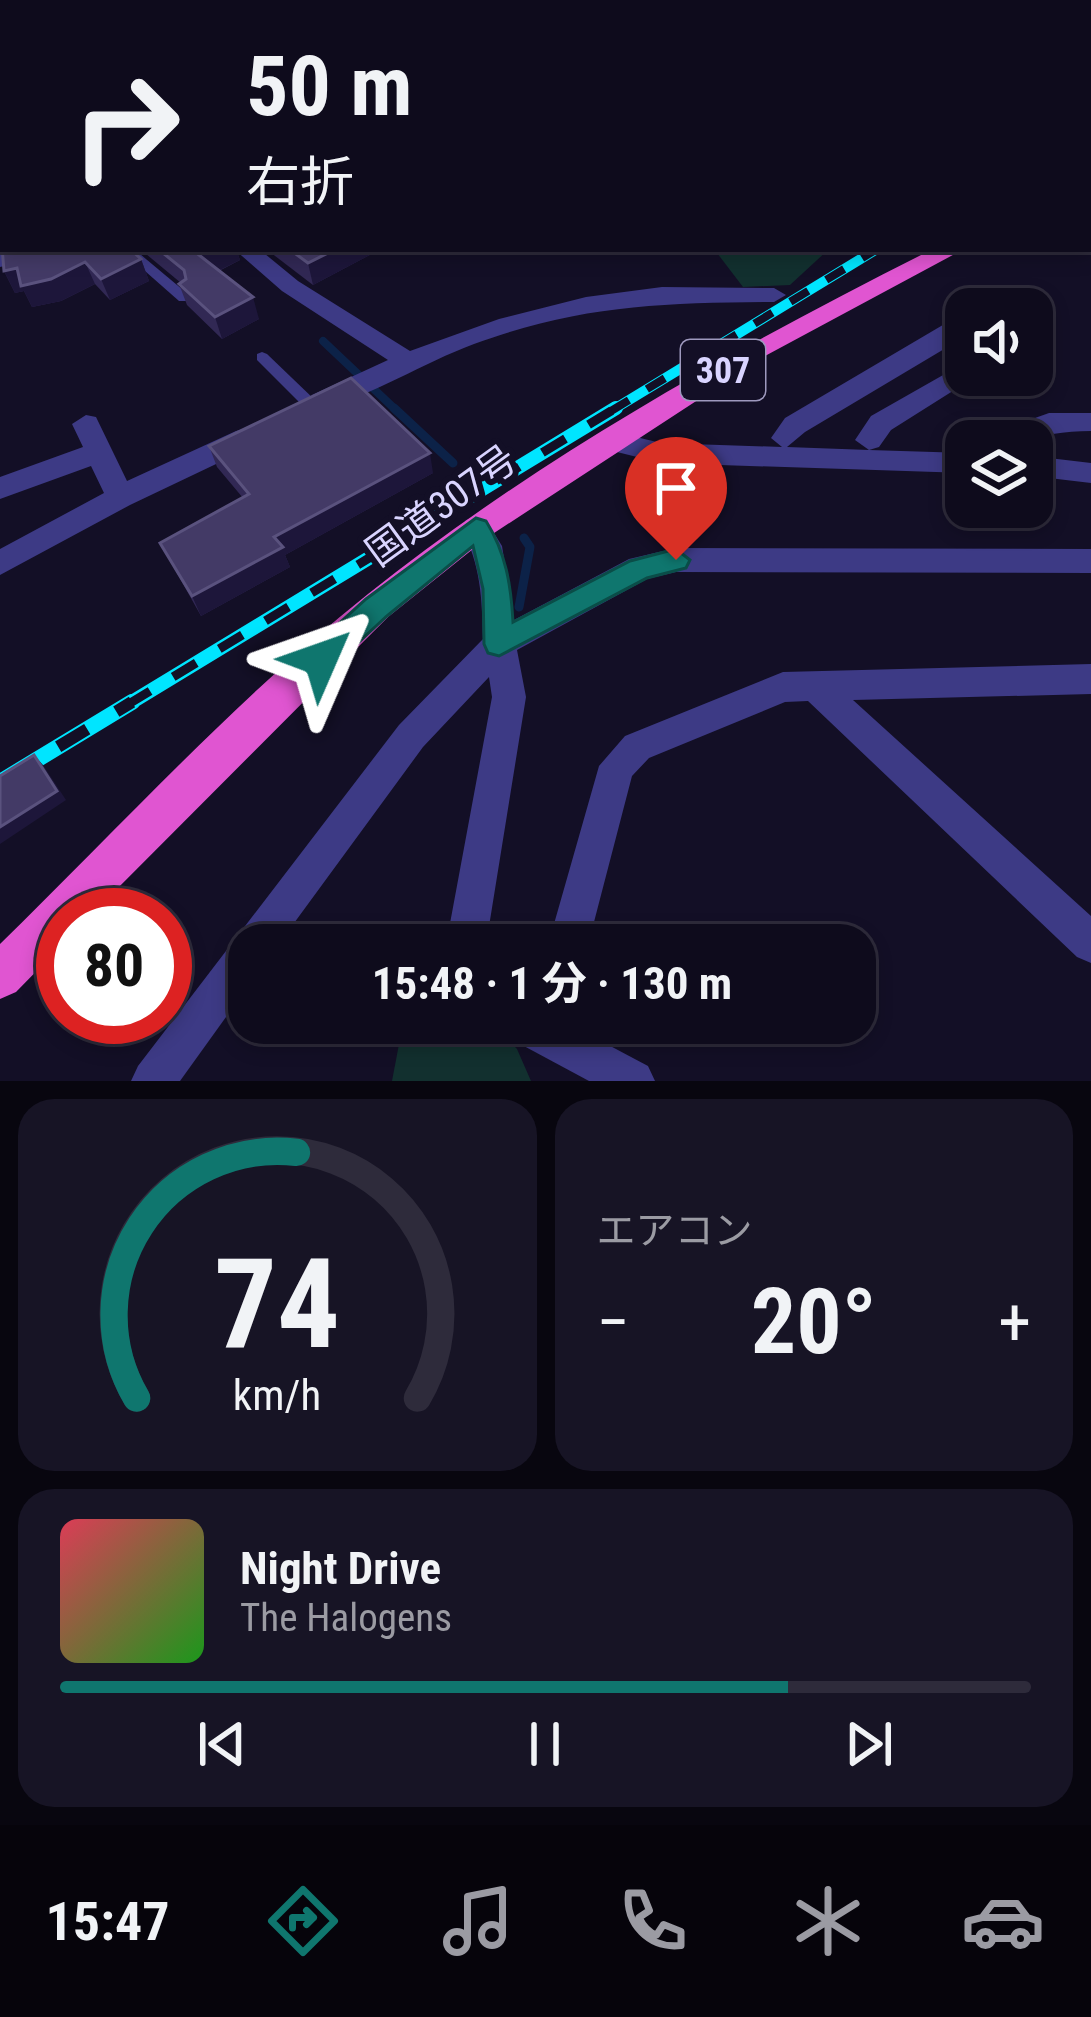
<!DOCTYPE html>
<html lang="ja">
<head>
<meta charset="utf-8">
<style>
	body { margin:0; font-family:"Roboto Condensed","Noto Sans JP",sans-serif; background:#171425; color:#f1f3f6; height:100vh; display:flex; flex-direction:column; font-size:45px; white-space:nowrap }
	* { box-sizing:border-box; margin:0 }
	p { font-size:39px; color:#9b9ba3 }
	.icon { flex:none; width:66px; height:66px; fill:none; stroke:currentColor; stroke-width:2; stroke-linecap:round; stroke-linejoin:round }
	.map { position:relative; height:1081px; overflow:hidden }
	.side { display:flex; flex-direction:column; gap:18px; padding:18px; background:#08060f; flex:1 }
	.side>* { flex:none }
	.hud { position:absolute; left:0px; top:0px; width:1092px; height:252px; box-shadow:0 6px 18px #0003,0 0 0 3px #2e2b3b; background:#0e0b1c; color:#f1f3f6; overflow:hidden }
	.tools { position:absolute; left:945px; top:288px; display:grid; gap:24px }
	.tools a { display:grid; place-items:center; width:108px; height:108px; border-radius:24px; background:#0e0b1c; box-shadow:0 6px 18px #0003,0 0 0 3px #2e2b3b; font-size:60px }
	.speed { position:absolute; left:36px; top:888px; display:flex; gap:24px; font-size:60px; font-weight:700; text-align:center }
	.speed>* { display:grid; place-content:center; width:156px; height:156px; border-radius:50%; background:#0e0b1c; box-shadow:0 6px 18px #0003,0 0 0 3px #2e2b3b; line-height:1 }
	.speed .limit { border:18px solid #d22; background:#fff; color:#111 }
	.pin { position:absolute; display:grid; place-items:center; width:102px; height:102px; color:#fff; margin:-123px -51px; border-radius:50% 50% 50% 0; rotate:-45deg; box-shadow:0 0 12px #0007 }
	.pin .icon { rotate:45deg }
	.me { position:absolute; width:132px; margin:-66px; rotate:47deg; stroke-linejoin:round; filter:drop-shadow(0 0 9px #0008) }
	.turn { display:flex; align-items:center; gap:42px; height:252px; padding:0 48px; font-size:54px }
	.turn .icon { width:156px; height:156px; stroke-width:2.5 }
	.turn b { display:block; font-size:84px; line-height:102px }
	.big { font-size:90px; font-weight:700; line-height:1.1 }
	.side .widget { flex:1; display:flex; flex-direction:column; justify-content:center; gap:18px; min-width:0; padding:0 42px; border-radius:36px; background:#171425 }
	.side .dial { align-items:center; gap:0 }
	.dial svg { height:312px; overflow:visible; fill:none; stroke:#2e2b3b; stroke-width:7; stroke-linecap:round; text-anchor:middle }
	.dial text { fill:#f1f3f6; stroke:none }
	.song { display:flex; align-items:center; gap:36px }
	.cover { width:144px; height:144px; border-radius:18px; background:linear-gradient(135deg,hsl(350 70% 55%),hsl(120 70% 35%)) }
	.played { height:12px; border-radius:6px; background:linear-gradient(90deg,#0f766e 75%,#2e2b3b 75%) }
	.keys { display:flex; justify-content:space-around; direction:ltr }
	.heat { display:flex; justify-content:space-between; align-items:center; font-size:66px; direction:ltr }
	.side .tiles { flex:1; display:grid; gap:18px; grid-template-columns:1fr 1fr }
	.widget:last-child { grid-column:span 2 }
	.trip { position:absolute; left:228px; top:924px; width:648px; height:120px; border-radius:36px; background:#0e0b1c; box-shadow:0 6px 18px #0003,0 0 0 3px #2e2b3b; font-weight:700; line-height:120px; text-align:center }
	.menu { display:flex; height:192px; justify-content:space-around; align-items:center; background:#06040b; color:#9b9ba3 }
	.menu .icon { width:84px; height:84px }
	.menu .selected { color:#0f766e }
	.menu b { font-size:54px; color:#f1f3f6 }
	.map>svg:first-child { display:block }
	.green { fill:#12302f }
	.lines { fill:none; stroke-linecap:round; stroke-linejoin:round }
	.stream-far1 { stroke:#0c2248; stroke-width:8 }
	.stream { stroke:#0c2248; stroke-width:9 }
	.service { fill:#3d3a85; fill-rule:evenodd }
	.minor { fill:#3d3a85; fill-rule:evenodd }
	.tertiary { fill:#3d3a85; fill-rule:evenodd }
	.trunk { fill:#e055d1; fill-rule:evenodd }
	.rail-far2-casing { stroke:#00e5ff; stroke-width:10 }
	.rail-far1-casing { stroke:#00e5ff; stroke-width:14 }
	.rail-casing { stroke:#00e5ff; stroke-width:16 }
	.rail-far2 { stroke:#130f26; stroke-width:8; stroke-dasharray:21; stroke-linecap:butt }
	.rail-far1 { stroke:#130f26; stroke-width:9; stroke-dasharray:27; stroke-linecap:butt }
	.rail { stroke:#130f26; stroke-width:12; stroke-dasharray:34; stroke-linecap:butt }
	.wall { fill:#312854 }
	.shaded-wall { fill:#1d163a }
	.building { fill:#433a66; stroke:#5a527e; stroke-width:3 }
	.route { fill:#0f766e; stroke:#0a4d48; stroke-width:3 }
	.labels { text-anchor:middle; stroke-width:12; stroke-linejoin:round; paint-order:stroke }
	.shield { fill:#130f26; stroke:#9e99be; stroke-width:3 }
	.shield-label { font-size:36px; font-weight:bold; fill:#d9d4ff }
	.street-label { font-size:39px; fill:#d9d4ff; stroke:#130f26 }
</style>
</head>
<body>
<div class="map">
<svg width="1091" height="1081" viewBox="0 0 1091 1081">
	<rect width="100%" height="100%" fill="#130f26"/>
	<!-- green -->
	<g class="green">
		<polygon points="110,0 1091,0 1091,53 1089,3"/>
		<polygon points="714,249 829,249 790,285 743,287"/>
		<polygon points="403,1023 492,1023 517,1049 531,1081 392,1081"/>
	</g>
	<g class="lines">
		<!-- stream-far1 -->
		<polyline class="stream-far1" points="323,341 397,411"/>
		<!-- stream -->
		<g class="stream">
			<polyline points="394,408 453,463"/>
			<polyline points="519,607 530,547 524,538"/>
		</g>
		<!-- service -->
		<g class="service">
			<polygon points="120,249 134,249 189,295 189,301 179,301"/>
			<polygon points="262,352 267,354 317,402 319,406 317,410 307,410 257,360 257,354"/>
		</g>
		<!-- minor -->
		<g class="minor">
			<polygon points="97,0 113,0 115,3 99,3"/>
			<polygon points="0,31 3,32 3,44 0,43"/>
			<polygon points="18,249 58,249 55,254 0,267 0,253"/>
			<path d="M234,249H259L298,281L410,351L499,319L586,297L662,287L774,288L786,295L774,302C662,303 581,305 474,344C423,363 373,395 321,410L308,401L312,395L388,360L282,291Z"/>
			<polygon points="966,317 966,336 805,432 787,447 869,450 855,440 871,416 966,362 966,375 975,377 891,430 879,447 869,450 966,453 966,473 661,463 601,448 597,441 611,431 661,443 782,447 771,438 785,418 953,319"/>
			<path d="M1049,413H1091V431C1054,431 1023,441 986,441L990,434Z"/>
			<polygon points="86,415 96,417 127,481 236,431 246,428 260,438 256,445 130,505 0,575 0,549 104,493 91,466 0,499 0,477 83,447 72,424"/>
			<polygon points="1032,456 1091,463 1091,483 1032,476"/>
			<path d="M476,517L486,520L502,546L514,620L629,559L676,548L1091,549V573L676,572L647,579L517,650L526,697L486,945H446L492,697L489,677L423,747L278,945H249V985L180,1081H131L138,1066L399,725L483,639C482,599 481,564 461,528L466,520Z"/>
			<polygon points="1091,664 1091,694 853,700 1091,916 1091,963 1077,957 808,701 785,702 649,758 632,776 588,945 548,945 599,766 625,736 783,672"/>
			<polygon points="503,1023 567,1023 648,1066 655,1081 589,1081 509,1038"/>
		</g>
		<!-- tertiary -->
		<rect class="tertiary" x="1089" y="200" width="2" height="13"/>
		<!-- trunk -->
		<g class="trunk">
			<polygon points="1091,175 1091,189 1089,190 1089,176"/>
			<path d="M933,249H964L765,356L488,537L388,617L91,915H63V944L16,992L0,999V944C120,827 237,698 368,594C541,456 736,348 933,249Z"/>
		</g>
		<defs>
			<polyline id="rail-far2" points="611,411 877,249"/>
			<polyline id="rail-far1" points="127,705 616,408"/>
			<polyline id="rail" points="0,782 132,702"/>
		</defs>
		<!-- rail-far2 casing -->
		<use href="#rail-far2" class="rail-far2-casing"/>
		<!-- rail-far1 casing -->
		<use href="#rail-far1" class="rail-far1-casing"/>
		<!-- rail casing -->
		<use href="#rail" class="rail-casing"/>
		<!-- rail-far2 -->
		<use href="#rail-far2" class="rail-far2"/>
		<!-- rail-far1 -->
		<use href="#rail-far1" class="rail-far1"/>
		<!-- rail -->
		<use href="#rail" class="rail"/>
	</g>
	<!-- wall -->
	<g class="wall">
		<polygon points="140,249 236,249 240,260 219,271 259,319 222,339 187,305 179,284 181,283"/>
		<polygon points="266,249 381,249 313,285"/>
		<polygon points="141,259 149,281 110,300 95,284 61,301 32,307 24,291 15,293 4,271"/>
		<polygon points="209,446 433,473 285,555 290,567 201,616 160,543 243,498 217,467"/>
	</g>
	<!-- shaded-wall -->
	<g class="shaded-wall">
		<polygon points="212,249 236,249 240,260 206,277 199,255"/>
		<polygon points="336,249 381,249 313,285 308,263"/>
		<polygon points="141,259 149,281 110,300 101,279"/>
		<polygon points="85,262 95,284 61,301 32,307 24,291 15,293 4,271 17,268"/>
		<polygon points="253,297 259,319 222,339 215,317"/>
		<polygon points="430,453 433,473 285,555 290,567 201,616 192,596 274,537"/>
		<polygon points="34,755 43,765 66,800 0,844 0,827"/>
	</g>
	<!-- building -->
	<g class="building">
		<polygon points="3,150 3,196 0,194 0,152"/>
		<polygon points="2,247 3,249 130,249 141,259 101,279 85,262 51,279 21,286 17,268 4,271"/>
		<polygon points="158,249 212,249 199,255 253,297 215,317 179,284 186,279 184,270"/>
		<polygon points="289,249 336,249 308,263"/>
		<polygon points="351,378 430,453 274,537 283,547 192,596 160,543 249,494 209,446"/>
		<polygon points="34,755 57,791 0,827 0,776"/>
	</g>
	<!-- route -->
	<path class="route" d="M476,518L486,521C506,553 511,585 513,622L630,561L676,549L690,560L686,568L647,578L499,656L488,653L484,644L483,589L473,546L387,616L331,668L321,672L310,668L306,659L310,650L366,599Z"/>
	<g class="labels">
		<!-- shield labels -->
		<rect class="shield" x="681" y="340" width="84" height="60" rx="9"/>
		<g class="shield-label">
			<text x="723" y="383">307</text>
		</g>
		<!-- street labels -->
		<g class="street-label">
			<text transform="translate(441 505) rotate(-36)" y="14">国道307号</text>
		</g>
	</g>
</svg>
<div class="tools">
<a><svg class="icon" aria-label="sound" viewBox="0 0 24 24"><path d="M4 9h4l5-4v14l-5-4H4zM17 9q2 3 0 6"/></svg></a>
<a><svg class="icon" aria-label="layers" viewBox="0 0 24 24"><path d="M12 4l9 5-9 5-9-5zM3 14l9 5 9-5"/></svg></a>
</div>
<div class="speed"><div class="limit">80</div></div>
<div class="pin" style="left:676px;top:560px;background:#d93025"><svg class="icon" aria-label="arrive" viewBox="0 0 24 24"><path d="M6 21V4h12l-3 4 3 4H6"/></svg></div>
<svg class="me" style="left:321px;top:659px" viewBox="-20 -20 40 40"><path d="M0-17L14 15 0 8-14 15z" fill="#0f766e" stroke="#fff" stroke-width="4"/></svg>
<div class="trip">15:48 · 1 分 · 130 m</div>
<div class="hud">
<div class="turn"><svg class="icon" aria-label="right" viewBox="0 0 24 24"><path d="M7 20v-9h11M14 6l5 5-5 5"/></svg><div><b>50 m</b>右折</div></div>
</div>
</div>
<section class="side">
<div class="tiles">
<div class="widget dial"><svg viewBox="0 0 100 80">
<path d="M14 69A42 42 0 1 1 86 69"/>
<path d="M14 69A42 42 0 0 1 55 6" stroke="#0f766e"/>
<text x="50" y="56" font-size="32" font-weight="700">74</text>
<text x="50" y="72" font-size="11">km/h</text>
</svg></div>
<div class="widget"><p>エアコン</p>
<div class="heat"><a>−</a><b class="big">20°</b><a>+</a></div>
</div>
<div class="widget">
<div class="song"><i class="cover"></i><div><b>Night Drive</b><p>The Halogens</p></div></div>
<div class="played"></div>
<div class="keys"><svg class="icon" aria-label="previous" viewBox="0 0 24 24"><path d="M18 5L8 12l10 7zM5 5v14"/></svg><svg class="icon" aria-label="pause" viewBox="0 0 24 24"><path d="M8 5v14M16 5v14"/></svg><svg class="icon" aria-label="next" viewBox="0 0 24 24"><path d="M6 5l10 7-10 7zM19 5v14"/></svg></div>
</div>
</div>
</section>
<nav class="menu">
<b>15:47</b>
<svg class="icon selected" aria-label="directions" viewBox="0 0 24 24"><path d="M12 3l9 9-9 9-9-9zM9 14v-3h6M13 9l2 2-2 2"/></svg>
<svg class="icon" aria-label="music" viewBox="0 0 24 24"><path d="M9 18V5l10-2v13"/><circle cx="6" cy="18" r="3"/><circle cx="16" cy="16" r="3"/></svg>
<svg class="icon" aria-label="phone" viewBox="0 0 24 24"><path d="M5 4h4l2 5-3 2q2 4 5 5l2-3 5 2v4C11 20 4 13 5 4z"/></svg>
<svg class="icon" aria-label="climate" viewBox="0 0 24 24"><path d="M12 3v18M4 7l16 10M4 17L20 7"/></svg>
<svg class="icon" aria-label="car" viewBox="0 0 24 24"><path d="M5 17H2v-5l4-1 3-4h7l3 4 3 1v5h-3M9 17h6M6 11h13"/><circle cx="7" cy="17" r="2"/><circle cx="17" cy="17" r="2"/></svg>
</nav>
</body>
</html>
